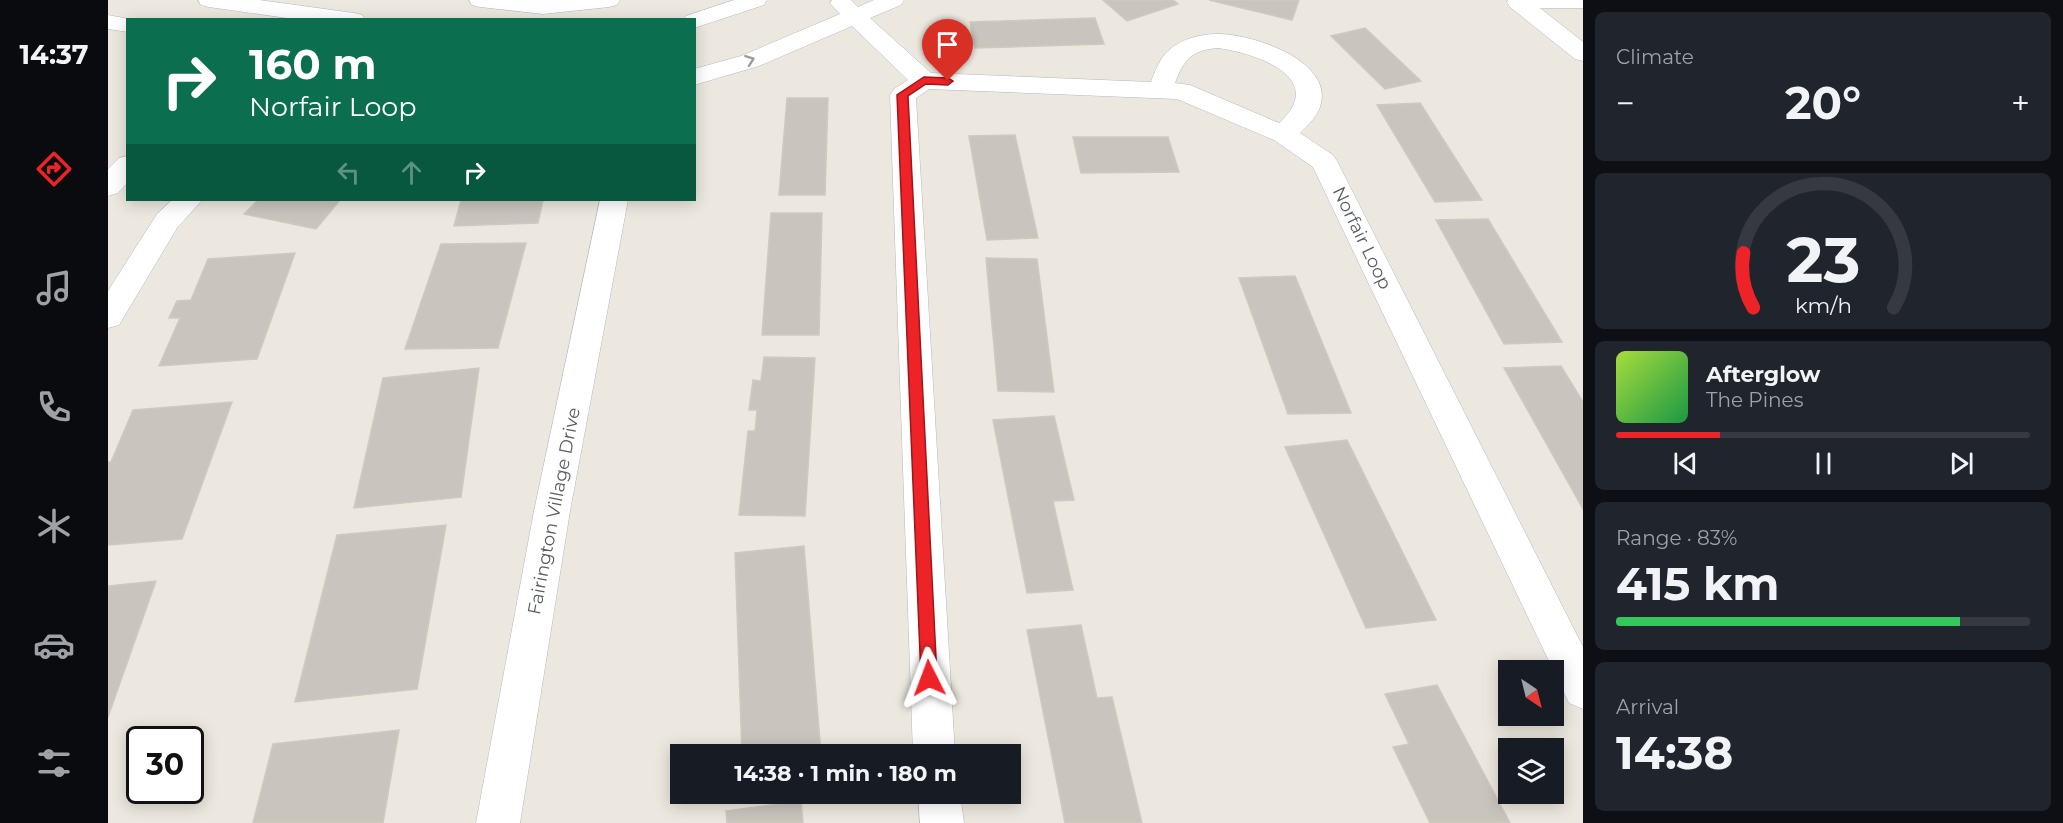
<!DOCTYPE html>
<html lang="en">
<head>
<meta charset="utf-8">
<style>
	body { margin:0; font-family:Montserrat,sans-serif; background:#20242c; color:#f1f3f6; height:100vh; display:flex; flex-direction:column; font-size:22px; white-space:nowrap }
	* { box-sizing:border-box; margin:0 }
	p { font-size:20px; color:#9ea1a6 }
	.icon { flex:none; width:33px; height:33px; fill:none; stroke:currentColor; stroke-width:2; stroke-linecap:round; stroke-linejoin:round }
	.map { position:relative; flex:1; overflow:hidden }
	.drawer { display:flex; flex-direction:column; gap:12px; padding:12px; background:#0d0f14; width:480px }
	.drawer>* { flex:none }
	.hud { position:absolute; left:18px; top:18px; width:570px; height:183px; border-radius:0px; box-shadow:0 3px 15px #0003; background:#0b6e4f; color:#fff; overflow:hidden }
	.needle { width:39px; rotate:145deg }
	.fabs { position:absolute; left:1390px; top:660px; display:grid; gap:12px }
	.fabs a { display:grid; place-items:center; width:66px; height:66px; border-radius:0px; background:#171b24; box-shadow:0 3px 15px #0003; font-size:30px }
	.speed { position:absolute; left:18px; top:726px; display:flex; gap:12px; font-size:30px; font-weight:700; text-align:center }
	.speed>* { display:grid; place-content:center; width:78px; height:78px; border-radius:50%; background:#171b24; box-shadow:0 3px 15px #0003; line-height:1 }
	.speed .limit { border:3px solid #111; border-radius:9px; background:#fff; color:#111 }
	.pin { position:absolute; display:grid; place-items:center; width:51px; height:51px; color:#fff; margin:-62px -26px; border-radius:50% 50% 50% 0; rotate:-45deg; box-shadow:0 0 6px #0007 }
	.pin .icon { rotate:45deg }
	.me { position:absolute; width:66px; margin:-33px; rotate:357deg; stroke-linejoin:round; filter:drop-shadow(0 0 4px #0008) }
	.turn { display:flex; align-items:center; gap:21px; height:126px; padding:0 24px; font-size:27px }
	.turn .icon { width:78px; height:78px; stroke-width:2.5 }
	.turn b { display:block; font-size:42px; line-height:51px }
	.lanes { display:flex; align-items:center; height:57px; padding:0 24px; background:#0003; justify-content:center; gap:30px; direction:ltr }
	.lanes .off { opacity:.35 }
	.big { font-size:45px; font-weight:700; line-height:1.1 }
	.drawer .widget { flex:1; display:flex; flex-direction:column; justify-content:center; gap:9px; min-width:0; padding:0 21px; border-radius:9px; background:#20242c }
	.drawer .dial { align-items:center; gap:0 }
	.dial svg { height:156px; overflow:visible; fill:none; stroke:#363941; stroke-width:7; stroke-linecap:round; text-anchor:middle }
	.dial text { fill:#f1f3f6; stroke:none }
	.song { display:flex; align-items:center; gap:18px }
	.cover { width:72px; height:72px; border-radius:9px; background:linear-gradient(135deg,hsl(80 70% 55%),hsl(140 70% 35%)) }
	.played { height:6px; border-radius:3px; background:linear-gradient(90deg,#ee2328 25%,#363941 25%) }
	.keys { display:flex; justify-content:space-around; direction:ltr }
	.heat { display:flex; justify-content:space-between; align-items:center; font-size:33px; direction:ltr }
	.charge { height:9px; border-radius:4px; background:linear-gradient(90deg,#34c759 83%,#363941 0) }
	.trip { position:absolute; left:562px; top:744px; width:351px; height:60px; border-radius:0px; background:#171b24; box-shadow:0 3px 15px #0003; font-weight:700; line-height:60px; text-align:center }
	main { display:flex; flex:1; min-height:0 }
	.tab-bar { display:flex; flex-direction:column; width:108px; justify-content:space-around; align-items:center; background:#090b0e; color:#9ea1a6 }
	.tab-bar .icon { width:42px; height:42px }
	.tab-bar .selected { color:#ee2328 }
	.tab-bar b { font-size:27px; color:#f1f3f6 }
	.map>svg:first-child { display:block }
	.building { fill:#c9c5be; stroke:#d1c9bd; stroke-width:1.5 }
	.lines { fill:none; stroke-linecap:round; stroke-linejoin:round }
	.minor-casing { stroke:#b5b8bd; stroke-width:1 }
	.minor { fill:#fff; fill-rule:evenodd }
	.oneway { stroke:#9b9ea0 }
	.route { fill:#ee2328; stroke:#9b171a; stroke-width:1.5 }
	.labels { text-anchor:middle; stroke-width:5; stroke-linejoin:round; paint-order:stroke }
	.street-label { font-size:18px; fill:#585d61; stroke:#fff }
</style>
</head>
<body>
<main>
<nav class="tab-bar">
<b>14:37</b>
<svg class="icon selected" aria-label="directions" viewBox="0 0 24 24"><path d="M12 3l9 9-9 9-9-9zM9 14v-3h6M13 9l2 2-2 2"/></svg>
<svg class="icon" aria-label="music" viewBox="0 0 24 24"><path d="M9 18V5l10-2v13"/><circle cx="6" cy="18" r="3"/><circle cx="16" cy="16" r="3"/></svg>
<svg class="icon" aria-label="phone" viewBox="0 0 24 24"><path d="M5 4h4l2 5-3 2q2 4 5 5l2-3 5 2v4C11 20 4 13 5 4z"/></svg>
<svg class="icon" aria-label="climate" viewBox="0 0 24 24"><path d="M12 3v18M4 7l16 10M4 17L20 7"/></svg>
<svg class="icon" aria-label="car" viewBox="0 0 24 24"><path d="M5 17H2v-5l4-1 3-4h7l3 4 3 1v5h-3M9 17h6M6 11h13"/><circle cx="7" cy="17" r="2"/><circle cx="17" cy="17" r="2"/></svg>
<svg class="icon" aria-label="filters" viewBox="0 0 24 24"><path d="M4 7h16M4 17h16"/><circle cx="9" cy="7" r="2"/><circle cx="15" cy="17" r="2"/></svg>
</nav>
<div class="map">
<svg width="1475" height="823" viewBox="0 0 1475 823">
	<rect width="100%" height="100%" fill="#ece8df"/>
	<!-- building -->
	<g class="building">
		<polygon points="995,0 1065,0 1070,4 1019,21"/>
		<polygon points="1101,0 1191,0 1184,20"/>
		<polygon points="987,18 996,44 867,48 862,22"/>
		<polygon points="1257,28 1313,81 1277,89 1223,36"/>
		<polygon points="679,98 720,98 717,195 671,195"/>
		<polygon points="1312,103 1374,200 1327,202 1269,105"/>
		<polygon points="907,135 930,238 879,240 861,136"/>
		<polygon points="965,137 1060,137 1071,172 973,173"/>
		<polygon points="150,200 232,200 208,229 136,214"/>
		<polygon points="353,200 435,200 430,223 346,226"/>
		<polygon points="663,213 714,213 711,335 654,335"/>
		<polygon points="1380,219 1454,342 1396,344 1328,220"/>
		<polygon points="418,243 390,348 297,349 333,244"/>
		<polygon points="187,253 149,359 51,366 72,318 61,318 69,301 83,300 100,259"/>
		<polygon points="878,258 929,259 946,392 890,391"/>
		<polygon points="1187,276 1243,413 1180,414 1131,278"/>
		<polygon points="656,357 707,358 697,516 631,515 640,431 647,431 649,410 641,410 645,380 653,381"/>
		<polygon points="1453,366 1475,402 1475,509 1396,368"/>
		<polygon points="371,368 353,497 246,508 275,378"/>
		<polygon points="124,402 74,539 0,545 0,462 3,462 25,410"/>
		<polygon points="946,416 966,500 945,501 965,590 919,593 885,420"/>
		<polygon points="1239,440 1328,620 1258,628 1177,447"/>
		<polygon points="338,525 309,689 187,702 229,535"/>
		<polygon points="696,546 713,754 634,754 627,553"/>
		<polygon points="48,581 0,717 0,586"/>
		<polygon points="973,625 989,698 1004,697 1034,823 957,823 919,630"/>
		<polygon points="1329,685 1402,823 1322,823 1285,747 1301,744 1277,694"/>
		<polygon points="291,730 275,823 145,823 165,744"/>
		<polygon points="693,801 695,823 619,823 618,811"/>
	</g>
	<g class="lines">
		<defs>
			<g id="minor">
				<polygon points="90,0 151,0 246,13 254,15 257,20 193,20 101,7 93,5"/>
				<polygon points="361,0 512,0 509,5 501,7 435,14 372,7 364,5"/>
				<polygon points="626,0 659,0 656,5 586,28 586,20 575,20 578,16"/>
				<path d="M724,0H743L750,7L766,0H796L793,5L762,18L823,73L1043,82C1047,71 1052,58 1061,50C1073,39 1093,34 1108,34C1141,33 1223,59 1213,103C1211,115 1200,125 1192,133L1225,155L1229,161L1475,647V709L1461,703L1205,167L1166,140L1069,99L821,89L808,98L847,754H805L782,95L786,89L800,80L744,26L651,66L586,85V69L633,56L732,14L722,3ZM1110,48C1148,53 1221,78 1171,123L1082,85L1067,83C1076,59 1084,50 1110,48Z"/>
				<polygon points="1400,0 1475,0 1475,8 1432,8 1475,42 1475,61 1467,59 1402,7 1399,2"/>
				<polygon points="0,15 26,20 20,20 20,32 0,29"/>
				<polygon points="20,156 20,182 10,193 0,196 0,169 11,158"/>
				<polygon points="64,200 94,200 69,228 11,325 0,328 0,291 49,214"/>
				<polygon points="492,200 520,200 462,511 412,823 368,823 426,511"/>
				<polygon points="810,794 852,794 856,823 812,823"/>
			</g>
		</defs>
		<!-- minor casing -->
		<use href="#minor" class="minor-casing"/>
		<!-- minor -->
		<use href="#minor" class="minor"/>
	</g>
	<!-- one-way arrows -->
	<defs><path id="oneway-chevron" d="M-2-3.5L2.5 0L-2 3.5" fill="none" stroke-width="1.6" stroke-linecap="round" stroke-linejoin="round" transform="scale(1.5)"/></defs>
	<use class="oneway" href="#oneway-chevron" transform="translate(642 60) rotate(-20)"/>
	<!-- route -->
	<polygon class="route" points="816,77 840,78 845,81 840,85 818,84 800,96 829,678 827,684 821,687 815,684 813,678 789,95"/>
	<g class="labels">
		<!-- street labels -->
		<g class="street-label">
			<text transform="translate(1254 238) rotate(64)" y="6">Norfair Loop</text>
			<text transform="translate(446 511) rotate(-79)" y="6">Fairington Village Drive</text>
		</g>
	</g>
</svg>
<div class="fabs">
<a><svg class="needle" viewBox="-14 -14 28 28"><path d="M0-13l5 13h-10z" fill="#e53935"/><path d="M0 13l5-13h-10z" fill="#9ea1a6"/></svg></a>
<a><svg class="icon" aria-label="layers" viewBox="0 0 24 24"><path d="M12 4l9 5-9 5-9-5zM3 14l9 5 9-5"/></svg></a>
</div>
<div class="speed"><div class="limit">30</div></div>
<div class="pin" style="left:840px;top:81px;background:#d93025"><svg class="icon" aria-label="arrive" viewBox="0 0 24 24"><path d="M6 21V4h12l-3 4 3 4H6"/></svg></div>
<svg class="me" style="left:821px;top:678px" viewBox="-20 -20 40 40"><path d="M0-17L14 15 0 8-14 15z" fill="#ee2328" stroke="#fff" stroke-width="4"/></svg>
<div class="trip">14:38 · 1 min · 180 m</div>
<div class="hud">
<div class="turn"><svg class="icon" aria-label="right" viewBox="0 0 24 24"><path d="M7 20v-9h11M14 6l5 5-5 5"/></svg><div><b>160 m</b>Norfair Loop</div></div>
<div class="lanes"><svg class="icon off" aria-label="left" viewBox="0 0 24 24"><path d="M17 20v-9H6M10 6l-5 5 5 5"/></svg><svg class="icon off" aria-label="ahead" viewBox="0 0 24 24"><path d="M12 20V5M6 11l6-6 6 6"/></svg><svg class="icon" aria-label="right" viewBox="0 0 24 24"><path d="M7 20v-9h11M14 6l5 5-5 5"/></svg></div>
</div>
</div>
<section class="drawer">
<div class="widget"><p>Climate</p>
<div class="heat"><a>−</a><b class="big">20°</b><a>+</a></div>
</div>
<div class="widget dial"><svg viewBox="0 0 100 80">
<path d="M14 69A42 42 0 1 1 86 69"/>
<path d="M14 69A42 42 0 0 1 9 41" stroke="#ee2328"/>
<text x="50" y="56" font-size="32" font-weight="700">23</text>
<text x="50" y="72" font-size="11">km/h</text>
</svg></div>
<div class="widget">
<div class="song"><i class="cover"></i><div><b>Afterglow</b><p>The Pines</p></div></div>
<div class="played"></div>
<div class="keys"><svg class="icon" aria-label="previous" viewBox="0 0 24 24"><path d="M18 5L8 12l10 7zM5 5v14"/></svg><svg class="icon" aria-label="pause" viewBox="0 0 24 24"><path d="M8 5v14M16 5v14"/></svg><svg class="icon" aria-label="next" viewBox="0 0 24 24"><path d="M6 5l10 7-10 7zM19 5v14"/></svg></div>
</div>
<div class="widget"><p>Range · 83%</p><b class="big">415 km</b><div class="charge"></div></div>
<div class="widget"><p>Arrival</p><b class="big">14:38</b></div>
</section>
</main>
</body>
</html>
